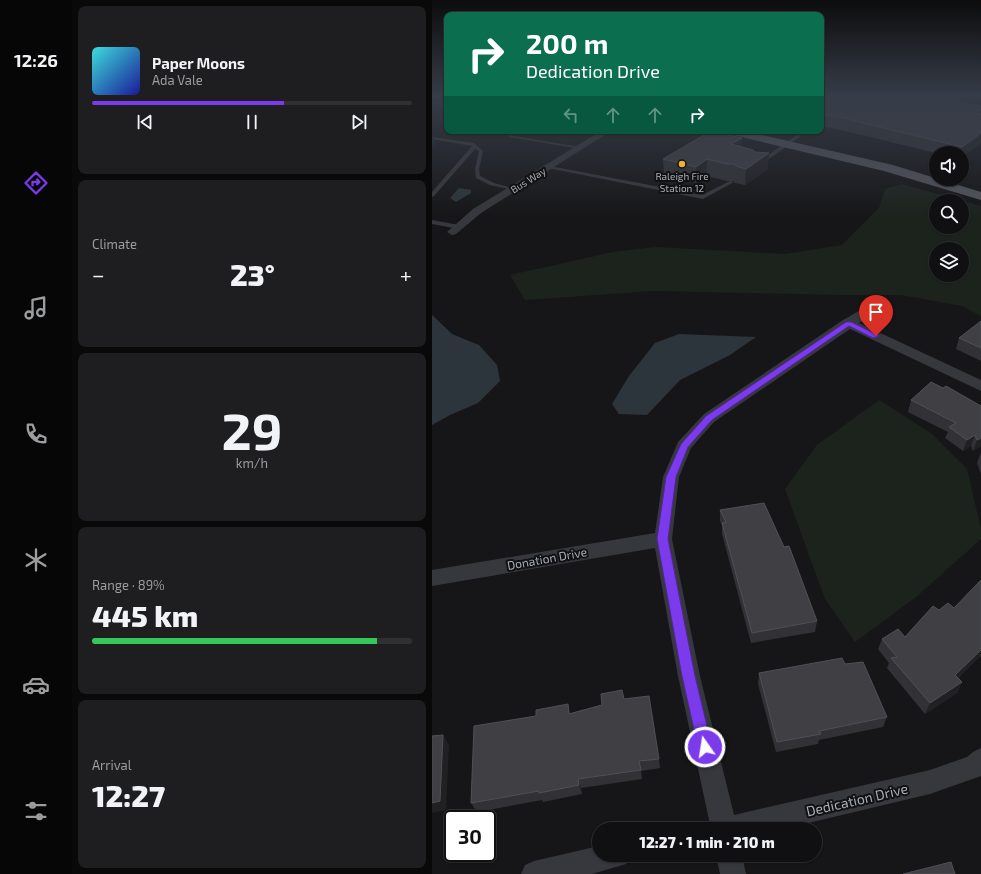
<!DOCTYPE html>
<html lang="en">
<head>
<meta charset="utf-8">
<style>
	body { margin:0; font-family:"Exo 2",sans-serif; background:#1e1e20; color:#f1f3f6; height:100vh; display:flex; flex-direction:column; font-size:15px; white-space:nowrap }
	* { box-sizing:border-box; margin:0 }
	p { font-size:13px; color:#9c9d9f }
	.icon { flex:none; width:22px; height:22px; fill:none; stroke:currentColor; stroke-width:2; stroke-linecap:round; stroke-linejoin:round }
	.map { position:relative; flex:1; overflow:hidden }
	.details { display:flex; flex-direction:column; gap:6px; padding:6px; background:#09090a; width:360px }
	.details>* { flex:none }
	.hud { position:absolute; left:12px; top:12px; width:380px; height:122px; border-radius:8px; box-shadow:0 1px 3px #0004,0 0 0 1px #303032; background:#0b6e4f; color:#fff; overflow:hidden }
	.controls { position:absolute; left:497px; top:146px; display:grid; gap:8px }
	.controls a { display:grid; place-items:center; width:40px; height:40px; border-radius:50%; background:#101012; box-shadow:0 1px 3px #0004,0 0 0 1px #303032; font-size:20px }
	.speed { position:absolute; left:12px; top:810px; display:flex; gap:8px; font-size:20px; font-weight:700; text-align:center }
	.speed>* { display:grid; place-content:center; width:52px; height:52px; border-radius:50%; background:#101012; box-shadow:0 1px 3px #0004,0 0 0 1px #303032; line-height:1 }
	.speed .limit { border:2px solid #111; border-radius:6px; background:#fff; color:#111 }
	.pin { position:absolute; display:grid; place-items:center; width:34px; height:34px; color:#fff; margin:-41px -17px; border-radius:50% 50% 50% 0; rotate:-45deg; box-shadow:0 0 4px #0007 }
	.pin .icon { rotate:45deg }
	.me { position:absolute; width:44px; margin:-22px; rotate:347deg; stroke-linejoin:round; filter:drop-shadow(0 0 3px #0008) }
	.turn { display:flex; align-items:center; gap:14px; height:84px; padding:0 16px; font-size:18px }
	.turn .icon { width:52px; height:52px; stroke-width:2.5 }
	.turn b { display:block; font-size:28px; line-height:34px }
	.lanes { display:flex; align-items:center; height:38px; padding:0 16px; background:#0003; justify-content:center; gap:20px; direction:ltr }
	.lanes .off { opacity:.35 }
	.big { font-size:30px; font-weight:800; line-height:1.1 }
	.details .widget { flex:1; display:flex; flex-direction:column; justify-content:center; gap:6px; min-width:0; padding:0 14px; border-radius:8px; background:#1e1e20 }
	.details .dial { align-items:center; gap:0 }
	.dial b { font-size:52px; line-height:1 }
	.song { display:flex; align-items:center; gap:12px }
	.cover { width:48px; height:48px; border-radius:6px; background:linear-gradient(135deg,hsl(180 70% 55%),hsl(240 70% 35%)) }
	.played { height:4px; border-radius:2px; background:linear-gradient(90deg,#7c3aed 60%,#303032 60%) }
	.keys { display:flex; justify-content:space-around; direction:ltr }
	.heat { display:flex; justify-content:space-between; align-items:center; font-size:22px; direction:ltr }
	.charge { height:6px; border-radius:3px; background:linear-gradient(90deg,#34c759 89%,#303032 0) }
	.trip { position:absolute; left:160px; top:822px; width:230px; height:40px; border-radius:20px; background:#101012; box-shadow:0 1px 3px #0004,0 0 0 1px #303032; font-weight:800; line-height:40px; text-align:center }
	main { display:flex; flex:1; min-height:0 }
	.menu { display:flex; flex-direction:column; width:72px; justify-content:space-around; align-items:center; background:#060607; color:#9c9d9f }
	.menu .icon { width:28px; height:28px }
	.menu .selected { color:#7c3aed }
	.menu b { font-size:18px; color:#f1f3f6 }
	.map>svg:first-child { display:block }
	.green { fill:#1c231d; fill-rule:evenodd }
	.water { fill:#2c353c }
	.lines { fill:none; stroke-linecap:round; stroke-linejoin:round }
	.service { fill:#37383d; fill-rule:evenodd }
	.minor { fill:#37383d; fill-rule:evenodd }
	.primary { fill:#53555c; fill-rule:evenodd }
	.wall { fill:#323236 }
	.shaded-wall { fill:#212124 }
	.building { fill:#3f3f44; stroke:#4f5156 }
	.route { fill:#7c3aed; stroke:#51269a }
	.poi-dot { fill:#f2b134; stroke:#111113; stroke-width:1.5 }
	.labels { text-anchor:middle; stroke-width:4; stroke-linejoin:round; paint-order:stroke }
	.far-poi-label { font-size:10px; fill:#a8adb8; stroke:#111113 }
	.far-street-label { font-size:10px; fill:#a8adb8; stroke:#111113 }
	.street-label { font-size:12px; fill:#a8adb8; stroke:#111113 }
	.near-street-label { font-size:14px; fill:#a8adb8; stroke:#111113 }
</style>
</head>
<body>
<main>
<nav class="menu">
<b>12:26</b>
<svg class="icon selected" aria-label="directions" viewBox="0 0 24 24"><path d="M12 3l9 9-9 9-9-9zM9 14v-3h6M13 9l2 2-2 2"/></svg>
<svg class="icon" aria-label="music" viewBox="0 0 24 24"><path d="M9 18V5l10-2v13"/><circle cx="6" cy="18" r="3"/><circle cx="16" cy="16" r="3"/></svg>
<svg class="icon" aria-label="phone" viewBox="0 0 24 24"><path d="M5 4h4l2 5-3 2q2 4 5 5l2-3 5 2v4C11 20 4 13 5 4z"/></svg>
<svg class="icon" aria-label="climate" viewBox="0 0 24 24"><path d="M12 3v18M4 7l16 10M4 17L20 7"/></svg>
<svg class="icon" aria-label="car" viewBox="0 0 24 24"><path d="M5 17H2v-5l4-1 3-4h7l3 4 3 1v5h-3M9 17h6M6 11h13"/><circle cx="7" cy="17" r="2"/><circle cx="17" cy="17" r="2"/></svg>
<svg class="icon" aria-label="filters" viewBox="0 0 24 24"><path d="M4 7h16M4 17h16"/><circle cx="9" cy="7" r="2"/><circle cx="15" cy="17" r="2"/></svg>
</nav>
<section class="details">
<div class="widget">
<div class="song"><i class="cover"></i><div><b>Paper Moons</b><p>Ada Vale</p></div></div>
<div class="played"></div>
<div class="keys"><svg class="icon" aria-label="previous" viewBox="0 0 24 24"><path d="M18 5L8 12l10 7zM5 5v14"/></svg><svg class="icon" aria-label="pause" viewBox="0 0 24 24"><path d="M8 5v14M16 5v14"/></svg><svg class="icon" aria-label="next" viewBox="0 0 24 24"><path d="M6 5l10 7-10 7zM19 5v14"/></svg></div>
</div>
<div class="widget"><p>Climate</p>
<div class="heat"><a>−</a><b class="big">23°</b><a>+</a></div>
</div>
<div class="widget dial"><b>29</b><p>km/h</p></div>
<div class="widget"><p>Range · 89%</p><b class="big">445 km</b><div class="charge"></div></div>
<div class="widget"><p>Arrival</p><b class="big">12:27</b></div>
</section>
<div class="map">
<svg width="549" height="874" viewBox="0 0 549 874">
	<rect width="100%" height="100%" fill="#161618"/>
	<!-- green -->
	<g class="green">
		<path d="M470,184L549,206V316L530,306L469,295H409L221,291L93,300L78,275L181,252L223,247L353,254L410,245L447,208L453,189ZM504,201H530V227H504ZM504,249H530V275H504Z"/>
		<polygon points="447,400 499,433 535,469 549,529 549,539 484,597 423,642 393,599 353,489 385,445"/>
	</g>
	<!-- water -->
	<g class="water">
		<polygon points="27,188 39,190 39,193 24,202 18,198"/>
		<polygon points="0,315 20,334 47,345 65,365 68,381 46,403 18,415 0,425"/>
		<polygon points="247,334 324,337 298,355 248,380 215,415 187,414 180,404 197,376 223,343"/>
	</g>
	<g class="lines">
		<!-- service -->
		<g class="service">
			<polygon points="0,102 15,103 15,105 0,104"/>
			<polygon points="76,135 148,147 150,148 148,149 78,137 76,136"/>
			<polygon points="365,135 369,136 330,164 326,164 326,162"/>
			<polygon points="0,137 42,143 51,151 47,169 48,176 62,183 84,189 82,190 58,185 44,178 43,169 47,151 43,149 2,196 0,197 0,192 40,146 0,139"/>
			<polygon points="118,166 270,195 298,181 302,182 271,199 116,168 116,167"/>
			<polygon points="0,220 27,225 30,227 27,229 0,224"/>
		</g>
		<!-- minor -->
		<g class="minor">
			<polygon points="169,131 179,131 49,213 24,234 20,235 15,232 41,209"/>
			<polygon points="446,300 450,301 452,304 450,307 427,323 549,380 549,391 418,329 282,422 259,448 247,477 240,539 268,676 302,815 498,770 535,757 541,752 549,748 549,776 498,794 351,829 279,829 246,676 223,548 0,586 0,570 223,533 231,477 246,442 272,414 411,320"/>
			<polygon points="167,846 167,855 198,855 194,864 160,874 89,874 93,865 102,861"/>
			<polygon points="284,855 310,855 314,874 288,874"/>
		</g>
		<!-- primary -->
		<polygon class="primary" points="291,131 312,131 461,165 549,192 549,200 452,171 297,134"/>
	</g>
	<!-- wall -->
	<g class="wall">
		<polygon points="389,95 549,106 549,143 530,157 530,153 504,153 409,130 389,126"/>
		<polygon points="310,147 336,169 313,185 303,183 302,181 295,181 275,176 264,183 232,175 231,159"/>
		<polygon points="549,321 549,361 524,349 527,338"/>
		<polygon points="511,388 549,406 549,446 541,451 539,446 531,451 513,438 516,432 476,412 479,400"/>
		<polygon points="549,452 549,474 545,463"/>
		<polygon points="288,510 385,621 383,632 319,643 290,534 290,525 288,521"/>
		<polygon points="549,580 549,657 548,656 526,678 530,682 525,693 493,714 455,668 457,663 446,649 450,639 473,637 507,610 522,608"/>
		<polygon points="413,664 455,717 451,727 387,740 386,744 344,752 326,684 327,673"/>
		<polygon points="192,699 227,759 228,768 209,771 210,779 149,788 150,794 111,802 110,800 45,812 39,803 139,713"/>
	</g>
	<!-- shaded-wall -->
	<g class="shaded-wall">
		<polygon points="549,110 549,119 544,113"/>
		<polygon points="0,131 3,143 0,147"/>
		<polygon points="549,131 549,143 530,157 530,153 529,153 530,147"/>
		<polygon points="310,138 309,153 299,144"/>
		<polygon points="337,153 336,169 313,185 314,169"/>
		<polygon points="275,159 275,176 264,183 264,167"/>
		<polygon points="543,435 539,446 531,451 535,440"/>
		<polygon points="549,438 549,446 541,451 545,440"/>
		<polygon points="549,650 549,654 548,656 518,686 523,675"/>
		<polygon points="530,682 525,693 493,714 498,703"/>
		<polygon points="136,704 139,714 137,714"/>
		<polygon points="11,735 17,745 14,810 0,813 0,803"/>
		<polygon points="146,779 149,788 150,794 147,785"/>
	</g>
	<!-- building -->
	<g class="building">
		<polygon points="389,95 497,95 549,106 549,110 544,113 549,114 549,120 548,121 549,121 549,133 530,147 411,118 389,114"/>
		<polygon points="279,131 310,138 299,144 321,150 323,152 337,153 314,169 304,166 303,164 295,164 275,159 264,167 231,159"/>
		<polygon points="549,321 549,348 527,338"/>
		<polygon points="499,382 511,388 514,386 549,406 549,438 545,440 543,435 535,440 517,427 524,423 479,400"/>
		<polygon points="332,503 352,547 357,546 385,621 320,633 290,523 294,522 288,510"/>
		<polygon points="549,580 549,650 523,675 530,682 498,703 459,658 465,657 450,639 466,629 473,637 501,606 507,610 516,603 522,608"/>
		<polygon points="410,658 413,664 431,662 455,717 387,731 389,734 345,742 327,673"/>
		<polygon points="190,690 192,699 217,696 227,759 207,761 209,770 146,779 147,785 107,793 107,791 39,803 42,726 104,716 104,710 136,704 137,714 170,705 169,694"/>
		<polygon points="11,735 8,801 0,803 0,736"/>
		<polygon points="519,862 523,874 471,874"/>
	</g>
	<!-- sky -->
	<linearGradient id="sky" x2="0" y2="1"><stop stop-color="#0c0c0d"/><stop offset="0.44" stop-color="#363c48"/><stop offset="1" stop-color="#363c48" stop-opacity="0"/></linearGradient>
	<rect width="549" height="218" fill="url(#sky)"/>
	<!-- route -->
	<polygon class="route" points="414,322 419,322 448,336 441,338 417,326 280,420 256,447 244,477 236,539 263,676 280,747 278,752 273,754 268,752 266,747 250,676 225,539 234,477 249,444 274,416"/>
	<!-- markers -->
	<circle class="poi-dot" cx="250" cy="164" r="4"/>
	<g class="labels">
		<!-- far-poi labels -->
		<g class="far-poi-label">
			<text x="250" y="180">Raleigh Fire<tspan x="250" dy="12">Station 12</tspan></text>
		</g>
		<!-- far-street labels -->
		<g class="far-street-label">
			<text transform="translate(96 180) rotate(-32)" y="4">Bus Way</text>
		</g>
		<!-- street labels -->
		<g class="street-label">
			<text transform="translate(115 559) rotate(-10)" y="4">Donation Drive</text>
		</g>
		<!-- near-street labels -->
		<g class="near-street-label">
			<text transform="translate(425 800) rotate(-13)" y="5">Dedication Drive</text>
		</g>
	</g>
</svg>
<div class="controls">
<a><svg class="icon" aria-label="sound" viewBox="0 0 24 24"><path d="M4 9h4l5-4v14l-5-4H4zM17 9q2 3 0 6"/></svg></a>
<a><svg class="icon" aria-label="search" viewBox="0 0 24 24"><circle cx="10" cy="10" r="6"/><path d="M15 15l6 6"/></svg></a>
<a><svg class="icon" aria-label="layers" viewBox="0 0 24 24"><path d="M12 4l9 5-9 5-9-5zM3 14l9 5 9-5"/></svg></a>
</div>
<div class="speed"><div class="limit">30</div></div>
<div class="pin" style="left:444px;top:336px;background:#d93025"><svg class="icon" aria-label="arrive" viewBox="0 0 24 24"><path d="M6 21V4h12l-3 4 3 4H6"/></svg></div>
<svg class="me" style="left:273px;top:747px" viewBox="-20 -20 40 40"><circle r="17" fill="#7c3aed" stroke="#fff" stroke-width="3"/><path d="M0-11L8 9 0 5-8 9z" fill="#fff"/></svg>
<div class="trip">12:27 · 1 min · 210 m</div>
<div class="hud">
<div class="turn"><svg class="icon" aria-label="right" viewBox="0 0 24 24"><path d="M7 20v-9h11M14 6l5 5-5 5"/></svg><div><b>200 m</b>Dedication Drive</div></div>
<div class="lanes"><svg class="icon off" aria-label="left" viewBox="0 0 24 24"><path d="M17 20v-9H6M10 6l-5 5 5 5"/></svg><svg class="icon off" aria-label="ahead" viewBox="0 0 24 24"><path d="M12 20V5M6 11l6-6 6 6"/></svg><svg class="icon off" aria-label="ahead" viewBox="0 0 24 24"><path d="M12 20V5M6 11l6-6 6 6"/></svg><svg class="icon" aria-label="right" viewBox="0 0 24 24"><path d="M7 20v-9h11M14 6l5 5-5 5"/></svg></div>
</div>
</div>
</main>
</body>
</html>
